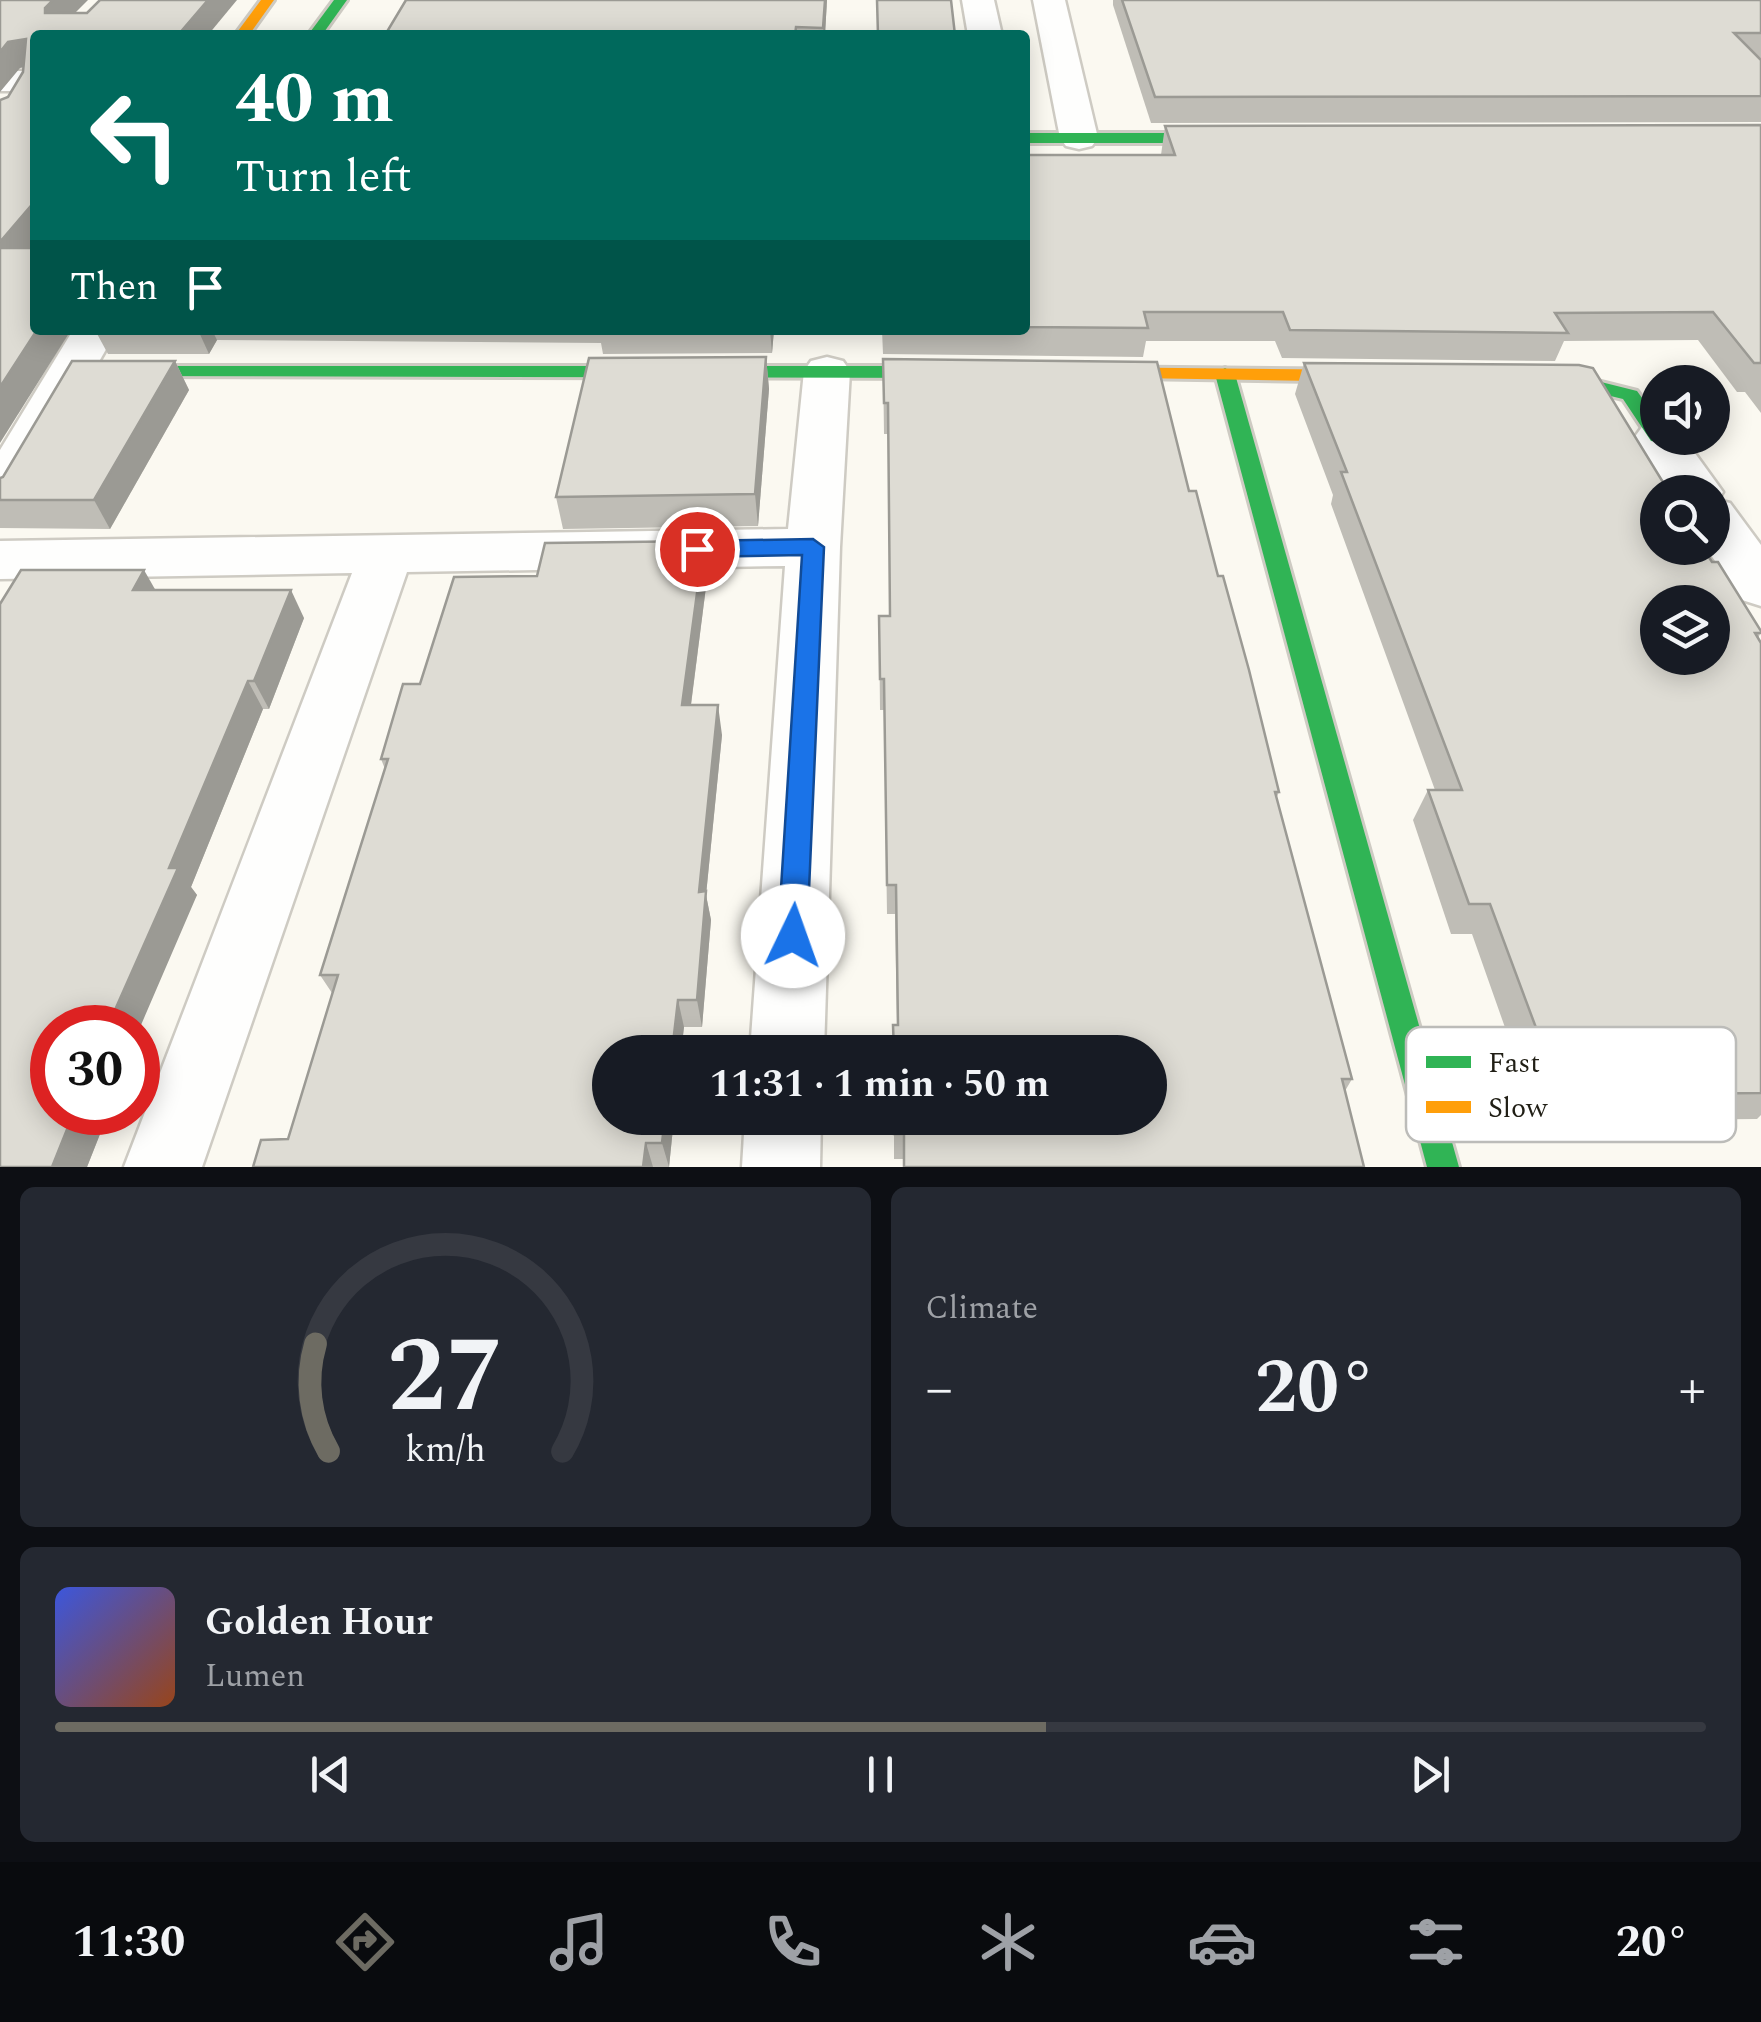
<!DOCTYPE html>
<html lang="en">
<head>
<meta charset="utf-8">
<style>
	body { margin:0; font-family:Spectral,serif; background:#242831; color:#f1f3f6; height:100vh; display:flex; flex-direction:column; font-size:38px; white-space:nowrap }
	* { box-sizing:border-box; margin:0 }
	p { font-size:32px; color:#9ea1a6 }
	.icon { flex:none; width:55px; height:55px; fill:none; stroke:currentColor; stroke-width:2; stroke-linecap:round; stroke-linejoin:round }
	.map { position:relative; height:1167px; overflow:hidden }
	.side { display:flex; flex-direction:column; gap:20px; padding:20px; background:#0d0f14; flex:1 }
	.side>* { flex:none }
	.top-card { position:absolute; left:30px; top:30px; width:1000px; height:305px; border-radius:10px; box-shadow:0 5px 25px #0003; background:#00695c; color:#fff; overflow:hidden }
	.controls { position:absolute; left:1640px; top:365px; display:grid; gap:20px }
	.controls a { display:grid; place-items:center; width:90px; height:90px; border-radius:50%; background:#171b24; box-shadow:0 5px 25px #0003; font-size:50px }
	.speed { position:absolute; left:30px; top:1005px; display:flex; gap:20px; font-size:50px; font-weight:700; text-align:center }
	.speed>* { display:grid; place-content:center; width:130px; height:130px; border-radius:50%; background:#171b24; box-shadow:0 5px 25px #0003; line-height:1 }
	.speed .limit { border:15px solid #d22; background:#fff; color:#111 }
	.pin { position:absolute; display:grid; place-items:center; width:85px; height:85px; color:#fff; margin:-42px; border:5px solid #fff; border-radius:50%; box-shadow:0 2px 10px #0007 }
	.me { position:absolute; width:110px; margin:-55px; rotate:3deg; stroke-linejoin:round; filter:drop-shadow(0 0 8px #0008) }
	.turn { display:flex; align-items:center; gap:35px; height:210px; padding:0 40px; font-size:45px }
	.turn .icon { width:130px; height:130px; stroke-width:2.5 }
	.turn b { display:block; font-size:70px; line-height:85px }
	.then { display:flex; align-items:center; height:95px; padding:0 40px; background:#0003; gap:20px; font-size:38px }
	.big { font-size:75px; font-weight:700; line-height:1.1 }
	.side .tile { flex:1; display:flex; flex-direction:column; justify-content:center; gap:15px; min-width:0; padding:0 35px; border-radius:15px; background:#242831 }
	.side .dial { align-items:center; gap:0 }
	.dial svg { height:260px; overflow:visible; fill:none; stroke:#363941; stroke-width:7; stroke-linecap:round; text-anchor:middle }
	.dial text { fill:#f1f3f6; stroke:none }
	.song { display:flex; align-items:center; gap:30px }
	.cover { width:120px; height:120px; border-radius:15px; background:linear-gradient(135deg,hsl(230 70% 55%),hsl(20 70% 35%)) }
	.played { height:10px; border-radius:5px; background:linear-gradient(90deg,#6d6b62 60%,#363941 60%) }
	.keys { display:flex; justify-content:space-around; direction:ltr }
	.heat { display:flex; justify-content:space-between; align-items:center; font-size:55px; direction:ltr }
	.side .tiles { flex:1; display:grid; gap:20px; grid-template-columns:1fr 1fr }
	.tile:last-child { grid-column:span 2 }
	.trip { position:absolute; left:592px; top:1035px; width:575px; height:100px; border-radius:50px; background:#171b24; box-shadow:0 5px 25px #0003; font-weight:700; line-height:100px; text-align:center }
	.menu { display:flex; height:160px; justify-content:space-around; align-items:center; background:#090b0e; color:#9ea1a6 }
	.menu .icon { width:70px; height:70px }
	.menu .selected { color:#6d6b62 }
	.menu b { font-size:45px; color:#f1f3f6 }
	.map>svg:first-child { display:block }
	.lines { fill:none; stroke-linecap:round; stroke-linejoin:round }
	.street-casing { stroke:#cecbc3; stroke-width:5 }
	.fast-casing { stroke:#cecbc3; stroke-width:6 }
	.slow-casing { stroke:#cecbc3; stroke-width:6 }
	.street { fill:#fefefd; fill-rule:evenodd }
	.fast { fill:#30b455; fill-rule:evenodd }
	.slow { fill:#ff9f0a; fill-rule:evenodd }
	.wall { fill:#bfbdb6 }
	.shaded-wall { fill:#9b9a94 }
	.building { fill:#dedcd4; stroke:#9b9a94; stroke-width:2.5; fill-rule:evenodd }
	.route { fill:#1a73e8; stroke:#114b97; stroke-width:2.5 }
	.key { fill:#fff; stroke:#bcbcb9; stroke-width:2.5 }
	.key-label { font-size:28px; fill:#201e15 }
</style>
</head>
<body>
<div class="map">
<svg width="1761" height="1167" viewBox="0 0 1761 1167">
	<rect width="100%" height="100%" fill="#fbf9f1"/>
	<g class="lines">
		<defs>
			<g id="street">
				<polygon points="962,0 994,0 1002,35 968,35"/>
				<polygon points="1033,0 1065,0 1098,138 1092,146 1079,149 1066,146 1060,138"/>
				<rect x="0" y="71" width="35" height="20"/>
				<polygon points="73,330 117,330 18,504 0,509 0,450"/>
				<polygon points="827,357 843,361 850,371 840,547 824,1052 750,1052 785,566 407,572 202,1167 124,1167 352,573 0,579 0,541 788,529 804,371 811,361"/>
				<polygon points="1658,423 1658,438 1684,438 1723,492 1718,500 1730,503 1761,545 1761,606 1742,600 1706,548 1712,548 1712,492 1671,492 1634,438 1642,427"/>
				<polygon points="745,1118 821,1118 820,1167 742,1167"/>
			</g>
			<g id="fast">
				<polygon points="334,0 347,0 322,35 308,35"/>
				<polygon points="1025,133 1237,133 1245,138 1237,143 1025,143"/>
				<polygon points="104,366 958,366 968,372 958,378 97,376 97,368"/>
				<polygon points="1225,368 1235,374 1459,1167 1427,1167 1215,374"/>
				<polygon points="1534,373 1565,373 1637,391 1658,420 1658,438 1667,438 1658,442 1651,441 1623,399 1565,385 1527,383 1527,375"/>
			</g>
			<g id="slow">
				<polygon points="261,0 274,0 249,35 235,35"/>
				<polygon points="1084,367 1378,370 1388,376 1378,382 1077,377 1077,369"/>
			</g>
		</defs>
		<!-- street casing -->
		<use href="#street" class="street-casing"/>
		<!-- fast casing -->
		<use href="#fast" class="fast-casing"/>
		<!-- slow casing -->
		<use href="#slow" class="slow-casing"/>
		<!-- street -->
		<use href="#street" class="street"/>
		<!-- fast -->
		<use href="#fast" class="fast"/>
		<!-- slow -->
		<use href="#slow" class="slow"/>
	</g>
	<!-- wall -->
	<g class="wall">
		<polygon points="827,0 825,35 385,35"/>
		<polygon points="1113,0 1761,0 1761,122 1151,123 1113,5"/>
		<polygon points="1761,125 1761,413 1745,392 1737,392 1698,340 1564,341 1555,361 1282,358 1275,341 1146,341 1143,357 883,354 882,330 1025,330 1025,155 1161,155 1165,126"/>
		<polygon points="95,330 774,330 772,353 603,354 601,343 217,340 209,354 108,354"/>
		<polygon points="766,357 769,389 758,526 563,529 556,497"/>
		<polygon points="883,359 1189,491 1218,576 1279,792 1276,799 1352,1079 1345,1091 1364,1167 903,1167 903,1159 894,1159 894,1118 897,1025 895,914 887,914 884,710 880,710 879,616 890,616 888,434 884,434"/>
		<polygon points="175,361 189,390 110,529 0,528 0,478"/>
		<polygon points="1304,363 1712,562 1761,631 1758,639 1761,643 1761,1115 1757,1119 1538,1121 1472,934 1451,934 1413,820 1428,790 1435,790 1331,504 1333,495 1295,394"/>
		<polygon points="704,541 708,571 691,705 722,735 706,895 711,920 702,1027 684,1027 681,1052 610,1052 674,1118 669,1167 253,1167 288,1139 332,993 320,975 385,769 381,759 420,684"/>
		<polygon points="155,590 304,618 269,709 263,709 191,887 197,895 52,1112 103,1112 98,1125 102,1129 87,1167 0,1167"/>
	</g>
	<!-- shaded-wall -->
	<g class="shaded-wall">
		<polygon points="53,0 88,0 56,32 45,13 45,8"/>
		<polygon points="208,0 237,0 208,35 178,35"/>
		<polygon points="825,0 827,0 825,35 823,35"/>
		<polygon points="26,39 35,65 20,68 0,92 0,52 8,42"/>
		<polygon points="35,201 35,245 10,275 0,257 0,242"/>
		<polygon points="37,330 71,330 0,443 0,387"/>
		<polygon points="198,330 212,330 217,340 209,354"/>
		<polygon points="770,330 774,330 772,353"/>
		<polygon points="766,357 769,389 758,526 755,494"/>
		<polygon points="175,361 189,390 110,529 94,500"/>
		<polygon points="704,541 708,571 687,735 682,705"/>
		<polygon points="144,570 160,598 133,590"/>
		<polygon points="291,590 304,618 269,709 254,681"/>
		<polygon points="248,681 263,709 191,887 197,895 138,1032 138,1028 107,1028 169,868"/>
		<polygon points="718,705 722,735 706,895 711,920 702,1027 697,1000 699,892"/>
		<polygon points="678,1000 684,1027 681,1052 672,1052"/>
		<polygon points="74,1112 103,1112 98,1125 102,1129 87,1167 52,1167"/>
		<polygon points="665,1118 674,1118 669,1167 662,1143"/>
		<polygon points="646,1143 653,1167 643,1167"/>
	</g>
	<!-- building -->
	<g class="building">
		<polygon points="0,0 53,0 45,8 45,13 87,13 100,0 208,0 178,35 35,35 35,201 0,242 0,100 8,97 23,72 26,39 8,42 0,52"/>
		<polygon points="406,0 825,0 823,28 796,27 795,35 385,35"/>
		<polygon points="877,0 951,0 955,35 878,35"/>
		<polygon points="1122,0 1761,0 1761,33 1734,33 1761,60 1761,96 1155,97"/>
		<polygon points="1761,125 1761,363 1754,363 1713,312 1555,313 1568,333 1290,330 1283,312 1144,312 1148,328 1025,327 1025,155 1175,155 1165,126"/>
		<polygon points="0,248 35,248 35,330 37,330 0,387"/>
		<polygon points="766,357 755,494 556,497 589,358"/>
		<polygon points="883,359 1157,362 1189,491 1196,491 1218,576 1223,576 1249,670 1279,792 1275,792 1352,1079 1342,1079 1364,1167 904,1167 904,1134 894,1134 894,1118 1150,1118 1150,1052 894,1052 893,1025 898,1025 896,885 887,885 884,679 880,679 879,616 890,616 888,403 884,403"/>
		<polygon points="72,361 175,361 94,500 0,500 0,478 3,477"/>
		<path d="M1304,363L1579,365L1593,368L1669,492H1658V548H1703L1712,562H1718L1761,631V633H1755L1761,643V1093L1561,1095L1490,904H1469L1428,790H1462L1341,472H1347ZM1658,602H1712V658H1658Z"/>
		<polygon points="704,541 682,705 718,705 699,892 706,891 697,1000 678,1000 672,1052 610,1052 610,1118 665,1118 662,1143 646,1143 643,1167 253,1167 261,1140 288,1139 338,975 320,975 388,759 381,759 403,684 420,684 454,577 537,576 545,543"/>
		<polygon points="21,570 144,570 133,590 291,590 254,681 248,681 169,868 178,868 107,1028 52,1028 52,1112 74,1112 52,1167 0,1167 0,604"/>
	</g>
	<!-- route -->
	<polygon class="route" points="813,539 824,547 807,936 803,945 793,949 783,945 778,936 802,555 697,557 686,549 697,541"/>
	<!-- legend -->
	<rect x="1406" y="1027" width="330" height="115" rx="15" class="key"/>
	<rect x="1426" y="1056" width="45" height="12" fill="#30b455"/>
	<rect x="1426" y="1101" width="45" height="12" fill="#ff9f0a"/>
	<g class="key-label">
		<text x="1488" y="1072">Fast</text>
		<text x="1488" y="1117">Slow</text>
	</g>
</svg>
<div class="controls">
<a><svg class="icon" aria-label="sound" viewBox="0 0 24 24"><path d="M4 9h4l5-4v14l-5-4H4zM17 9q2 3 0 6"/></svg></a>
<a><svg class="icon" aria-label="search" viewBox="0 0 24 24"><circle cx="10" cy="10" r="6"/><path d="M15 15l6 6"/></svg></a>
<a><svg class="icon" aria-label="layers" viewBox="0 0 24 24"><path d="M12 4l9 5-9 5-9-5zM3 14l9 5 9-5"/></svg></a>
</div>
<div class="speed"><div class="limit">30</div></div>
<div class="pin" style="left:697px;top:549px;background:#d93025"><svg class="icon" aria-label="arrive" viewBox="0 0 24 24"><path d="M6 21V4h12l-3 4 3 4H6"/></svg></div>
<svg class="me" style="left:793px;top:936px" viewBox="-20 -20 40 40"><circle r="19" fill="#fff"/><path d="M0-13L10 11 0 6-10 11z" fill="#1a73e8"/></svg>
<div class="trip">11:31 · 1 min · 50 m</div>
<div class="top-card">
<div class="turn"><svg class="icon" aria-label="left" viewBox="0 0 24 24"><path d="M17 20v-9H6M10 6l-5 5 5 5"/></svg><div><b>40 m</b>Turn left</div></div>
<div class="then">Then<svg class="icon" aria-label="arrive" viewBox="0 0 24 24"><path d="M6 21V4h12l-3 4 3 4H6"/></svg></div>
</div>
</div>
<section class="side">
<div class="tiles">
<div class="tile dial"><svg viewBox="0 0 100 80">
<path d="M14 69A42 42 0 1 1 86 69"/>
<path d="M14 69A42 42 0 0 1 10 36" stroke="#6d6b62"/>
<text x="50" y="56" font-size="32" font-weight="700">27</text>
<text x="50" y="72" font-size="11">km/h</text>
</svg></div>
<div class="tile"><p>Climate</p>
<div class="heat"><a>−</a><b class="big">20°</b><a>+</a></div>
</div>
<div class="tile">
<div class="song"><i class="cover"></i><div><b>Golden Hour</b><p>Lumen</p></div></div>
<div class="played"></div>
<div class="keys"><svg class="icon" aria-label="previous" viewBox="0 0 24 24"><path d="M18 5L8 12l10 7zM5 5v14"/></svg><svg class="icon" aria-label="pause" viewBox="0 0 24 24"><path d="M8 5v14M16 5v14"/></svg><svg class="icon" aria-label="next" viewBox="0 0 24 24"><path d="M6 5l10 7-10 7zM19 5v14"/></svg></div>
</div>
</div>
</section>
<nav class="menu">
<b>11:30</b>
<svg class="icon selected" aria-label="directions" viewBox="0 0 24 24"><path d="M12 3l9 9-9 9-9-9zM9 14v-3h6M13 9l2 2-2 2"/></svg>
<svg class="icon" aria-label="music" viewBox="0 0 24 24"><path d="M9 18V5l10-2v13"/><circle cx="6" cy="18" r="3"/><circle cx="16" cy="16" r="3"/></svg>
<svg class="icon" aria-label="phone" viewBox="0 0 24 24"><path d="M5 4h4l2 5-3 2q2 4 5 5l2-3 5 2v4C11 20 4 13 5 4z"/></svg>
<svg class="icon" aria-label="climate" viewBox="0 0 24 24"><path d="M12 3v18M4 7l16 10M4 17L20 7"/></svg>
<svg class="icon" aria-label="car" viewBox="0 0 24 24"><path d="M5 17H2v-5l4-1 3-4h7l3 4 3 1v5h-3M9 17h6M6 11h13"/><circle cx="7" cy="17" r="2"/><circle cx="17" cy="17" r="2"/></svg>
<svg class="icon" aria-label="filters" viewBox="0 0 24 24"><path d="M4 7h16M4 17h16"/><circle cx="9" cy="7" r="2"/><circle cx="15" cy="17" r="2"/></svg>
<b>20°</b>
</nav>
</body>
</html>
